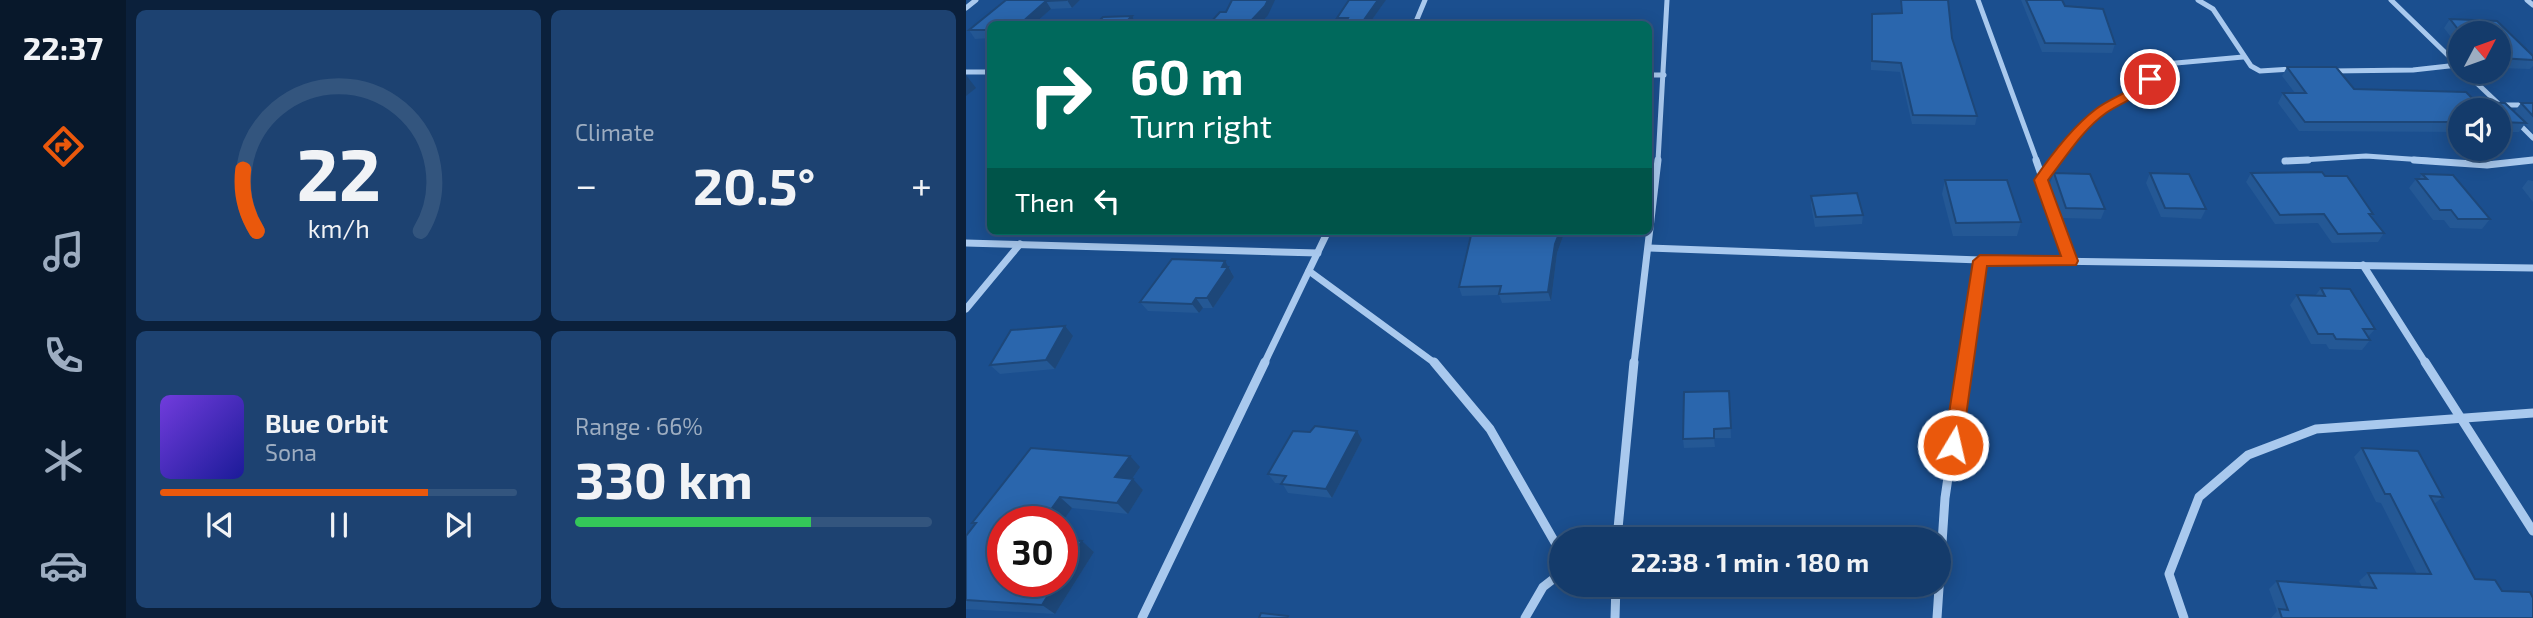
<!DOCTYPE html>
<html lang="en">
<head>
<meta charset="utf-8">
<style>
	body { margin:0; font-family:"Exo 2",sans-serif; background:#1d4271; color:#f1f3f6; height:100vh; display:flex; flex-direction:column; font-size:26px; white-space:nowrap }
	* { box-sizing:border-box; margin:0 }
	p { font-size:23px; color:#9dadc1 }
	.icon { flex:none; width:38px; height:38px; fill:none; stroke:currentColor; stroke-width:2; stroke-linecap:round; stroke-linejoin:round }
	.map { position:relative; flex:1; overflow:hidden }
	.panel { display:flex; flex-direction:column; gap:10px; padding:10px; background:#0b203b; width:840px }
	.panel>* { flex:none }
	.banner { position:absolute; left:21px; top:21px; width:665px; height:214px; border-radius:10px; box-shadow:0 4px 18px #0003,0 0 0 2px #33557e; background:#00695c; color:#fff; overflow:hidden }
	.needle { width:46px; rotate:49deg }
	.buttons { position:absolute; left:1482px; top:21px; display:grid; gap:14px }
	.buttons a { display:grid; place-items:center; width:63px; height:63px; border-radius:50%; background:#143b6b; box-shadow:0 4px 18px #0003,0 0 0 2px #33557e; font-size:35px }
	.speed { position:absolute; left:21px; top:506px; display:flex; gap:14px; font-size:35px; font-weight:700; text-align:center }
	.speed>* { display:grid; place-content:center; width:91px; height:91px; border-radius:50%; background:#143b6b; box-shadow:0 4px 18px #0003,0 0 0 2px #33557e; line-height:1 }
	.speed .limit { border:10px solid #d22; background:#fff; color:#111 }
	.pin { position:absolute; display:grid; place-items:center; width:60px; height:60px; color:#fff; margin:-30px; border:4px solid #fff; border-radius:50%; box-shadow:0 2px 7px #0007 }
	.me { position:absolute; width:77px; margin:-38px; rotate:9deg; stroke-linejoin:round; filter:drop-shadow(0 0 5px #0008) }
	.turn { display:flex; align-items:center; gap:24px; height:147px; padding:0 28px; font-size:32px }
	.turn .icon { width:91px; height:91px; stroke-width:2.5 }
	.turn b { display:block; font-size:49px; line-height:60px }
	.then { display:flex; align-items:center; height:66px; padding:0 28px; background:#0003; gap:14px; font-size:26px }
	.big { font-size:52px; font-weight:700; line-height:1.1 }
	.panel .tile { flex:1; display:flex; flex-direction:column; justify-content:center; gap:10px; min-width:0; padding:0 24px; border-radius:10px; background:#1d4271 }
	.panel .dial { align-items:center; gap:0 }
	.dial svg { height:182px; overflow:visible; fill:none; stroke:#33557e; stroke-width:7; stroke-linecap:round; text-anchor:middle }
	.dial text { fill:#f1f3f6; stroke:none }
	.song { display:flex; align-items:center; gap:21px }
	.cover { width:84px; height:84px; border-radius:10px; background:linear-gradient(135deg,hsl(260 70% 55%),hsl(240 70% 35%)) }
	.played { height:7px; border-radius:4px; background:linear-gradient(90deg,#ea580c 75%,#33557e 75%) }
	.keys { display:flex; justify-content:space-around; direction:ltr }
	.heat { display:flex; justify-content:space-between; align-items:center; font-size:38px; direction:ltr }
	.charge { height:10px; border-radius:5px; background:linear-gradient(90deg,#34c759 66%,#33557e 0) }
	.panel .tiles { flex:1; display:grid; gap:10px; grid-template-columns:repeat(2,1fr) }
	.trip { position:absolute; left:583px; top:527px; width:402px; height:70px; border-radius:35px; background:#143b6b; box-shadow:0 4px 18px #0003,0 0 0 2px #33557e; font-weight:700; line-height:70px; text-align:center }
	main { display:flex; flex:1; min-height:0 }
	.menu { display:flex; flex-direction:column; width:126px; justify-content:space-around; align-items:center; background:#08182b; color:#9dadc1 }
	.menu .icon { width:49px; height:49px }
	.menu .on { color:#ea580c }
	.menu b { font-size:32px; color:#f1f3f6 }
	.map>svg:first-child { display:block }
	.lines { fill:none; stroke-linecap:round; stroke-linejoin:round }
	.street-far2 { stroke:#a9c9ee; stroke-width:5 }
	.street-far1 { stroke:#a9c9ee; stroke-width:7 }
	.street { stroke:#a9c9ee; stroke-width:9 }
	.wall { fill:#245895 }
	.shaded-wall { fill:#1d4779 }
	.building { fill:#2a66ad; stroke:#1d4779; stroke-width:2 }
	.route { fill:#ea580c; stroke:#983908; stroke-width:2 }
</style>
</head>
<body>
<main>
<nav class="menu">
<b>22:37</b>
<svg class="icon on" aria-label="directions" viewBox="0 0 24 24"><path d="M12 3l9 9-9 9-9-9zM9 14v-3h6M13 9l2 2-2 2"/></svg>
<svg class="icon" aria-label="music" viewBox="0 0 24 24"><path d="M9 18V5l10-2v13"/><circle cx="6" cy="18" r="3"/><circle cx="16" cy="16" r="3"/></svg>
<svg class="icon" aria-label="phone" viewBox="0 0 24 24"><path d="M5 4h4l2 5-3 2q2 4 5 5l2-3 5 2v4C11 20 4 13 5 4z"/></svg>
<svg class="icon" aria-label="climate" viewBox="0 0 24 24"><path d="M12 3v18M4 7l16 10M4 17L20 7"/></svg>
<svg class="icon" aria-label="car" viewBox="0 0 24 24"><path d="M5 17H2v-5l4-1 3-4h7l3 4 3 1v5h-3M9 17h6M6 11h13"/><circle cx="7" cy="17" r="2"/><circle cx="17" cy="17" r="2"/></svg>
</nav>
<section class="panel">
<div class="tiles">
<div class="tile dial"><svg viewBox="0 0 100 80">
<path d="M14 69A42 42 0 1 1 86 69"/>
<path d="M14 69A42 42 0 0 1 8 42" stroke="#ea580c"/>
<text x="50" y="56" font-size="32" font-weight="700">22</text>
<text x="50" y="72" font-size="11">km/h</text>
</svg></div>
<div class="tile"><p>Climate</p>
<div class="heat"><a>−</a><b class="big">20.5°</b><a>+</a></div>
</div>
<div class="tile">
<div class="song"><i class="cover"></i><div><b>Blue Orbit</b><p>Sona</p></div></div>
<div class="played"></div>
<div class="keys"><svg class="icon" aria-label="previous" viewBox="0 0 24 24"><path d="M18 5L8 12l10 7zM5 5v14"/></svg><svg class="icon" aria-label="pause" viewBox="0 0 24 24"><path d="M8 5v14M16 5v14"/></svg><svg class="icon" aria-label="next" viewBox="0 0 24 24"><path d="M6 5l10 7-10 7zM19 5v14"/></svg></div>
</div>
<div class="tile"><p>Range · 66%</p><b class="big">330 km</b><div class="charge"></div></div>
</div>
</section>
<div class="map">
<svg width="1567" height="618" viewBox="0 0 1567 618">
	<rect width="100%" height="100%" fill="#1b4f8f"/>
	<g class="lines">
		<!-- street-far2 -->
		<g class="street-far2">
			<polyline points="1012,0 1071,161"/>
			<polyline points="1232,0 1247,9 1285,66 1294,71 1326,69"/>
			<polyline points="1425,0 1494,67"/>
			<polyline points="1561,0 1567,5"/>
			<polyline points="0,8 10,0"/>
			<polyline points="449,24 459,0"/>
			<polyline points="1366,71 1447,70 1492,65"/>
			<polyline points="0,72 24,72"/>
			<polyline points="1499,72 1537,108"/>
			<polyline points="682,75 698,75"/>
			<polyline points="1535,105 1567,105"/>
			<polyline points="1550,121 1567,138"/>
			<polyline points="692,161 701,0"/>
			<path d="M1090,161C1103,144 1116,126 1133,112C1158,93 1176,89 1199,64L1277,57"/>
			<polyline points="1319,161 1400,156 1472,161"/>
			<polyline points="1555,161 1567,160"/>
		</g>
		<!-- street-far1 -->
		<g class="street-far1">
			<polyline points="1070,160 1105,261"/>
			<polyline points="1448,160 1521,165 1567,160"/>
			<polyline points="1319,161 1342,160"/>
			<polyline points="1075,180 1091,160"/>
			<polyline points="0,243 352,253"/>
			<polyline points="683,248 1014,260 1567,268"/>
			<polyline points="1397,265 1460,364"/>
			<polyline points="343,271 470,364"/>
			<polyline points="0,309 54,244"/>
			<polyline points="298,364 362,231"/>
			<polyline points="668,364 692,160"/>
			<polyline points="999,364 1014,260"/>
		</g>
		<!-- street -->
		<g class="street">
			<polyline points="468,362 524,429 595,553"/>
			<polyline points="1459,362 1567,531"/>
			<polyline points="651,539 668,362"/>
			<polyline points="176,618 299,362"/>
			<polyline points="559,618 577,587 595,573"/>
			<polyline points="649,618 650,584"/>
			<polyline points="971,618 979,498 999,362"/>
			<polyline points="1218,618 1203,574 1233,497 1282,455 1350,429 1567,413"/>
		</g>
	</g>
	<!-- wall -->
	<g class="wall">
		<polygon points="40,0 114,0 106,8 85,9 68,24 24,24 24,38 9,39 3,30"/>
		<polygon points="420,0 403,24 373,24 371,18"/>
		<polygon points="934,0 982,0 986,38 1011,116 1009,125 946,124 934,72 905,70 905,22 906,14 935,13"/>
		<polygon points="1055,0 1096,0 1099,6 1149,44 1146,53 1076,52"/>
		<polygon points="1484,19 1531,21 1567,56 1567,66 1564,69 1533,68 1533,33 1494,33 1494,49 1478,28"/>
		<polygon points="1321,67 1388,89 1510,102 1549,111 1555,103 1567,103 1567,133 1559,124 1553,132 1533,132 1533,110 1494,110 1494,132 1333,131 1312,103 1317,93 1329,93 1316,76"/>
		<polygon points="1088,173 1139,209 1135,219 1097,218 1084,183"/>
		<polygon points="1184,173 1240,209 1235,219 1195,217 1180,183"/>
		<polygon points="1285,173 1359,176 1407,214 1405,217 1418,233 1412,242 1366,243 1352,223 1309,224 1280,182"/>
		<polygon points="1456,174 1524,219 1516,229 1484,228 1478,220 1467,220 1443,188 1450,179 1453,179"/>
		<polygon points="979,180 1055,222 1051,236 987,236 976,194"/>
		<polygon points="1562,180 1567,181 1567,202 1556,188"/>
		<polygon points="845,196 897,215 896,224 849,227 845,205"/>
		<polygon points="487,231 599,231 591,253 585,301 536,303 533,295 496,296 493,287 505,235 488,233"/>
		<polygon points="265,271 268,277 247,308 237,308 233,313 182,311 174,302"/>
		<polygon points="1355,288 1409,329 1402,337 1404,340 1396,350 1363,349 1360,344 1345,344 1324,305 1331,295 1349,296"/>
		<polygon points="107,336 89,369 34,374 24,365"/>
		<polygon points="763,391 765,438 748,438 749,447 718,448 717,439"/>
		<polygon points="344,432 396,440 366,498 322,493 316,483 309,483 302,474"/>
		<polygon points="1396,448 1477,497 1468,504 1509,579 1536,591 1567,618 1305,618 1311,611 1303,589 1311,581 1396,587 1393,581 1402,573 1451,574 1415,503 1410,502 1388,457"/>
		<polygon points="174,467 166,479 177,490 162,514 106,508 37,581 116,541 128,552 89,614 0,609 0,536 9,524 6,523"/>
	</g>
	<!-- shaded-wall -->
	<g class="shaded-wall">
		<polygon points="101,0 114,0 106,8"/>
		<polygon points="302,0 309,0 302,15 294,24 282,24"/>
		<polygon points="412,0 420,0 403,24 395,24"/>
		<polygon points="80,1 85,9 68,24 54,24"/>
		<polygon points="166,16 170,24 158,24"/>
		<polygon points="0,75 10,88 0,96"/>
		<polygon points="594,231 599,231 591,253 585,301 582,292 589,244"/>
		<polygon points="259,261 268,277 247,308 241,298"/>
		<polygon points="230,298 237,308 233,313 226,304"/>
		<polygon points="99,326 107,336 89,369 80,360"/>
		<polygon points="391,431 396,440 366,498 360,489"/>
		<polygon points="164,456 174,467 160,488 149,477"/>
		<polygon points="167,479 177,490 162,514 151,503"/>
		<polygon points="94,497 106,508 96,522 76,522"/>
		<polygon points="116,541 128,552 89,614 76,605 91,581 96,581 96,573"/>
	</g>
	<!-- building -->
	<g class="building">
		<polygon points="40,0 101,0 80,1 54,24 24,24 24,30 3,30"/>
		<polygon points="266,0 302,0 299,6 282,24 243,24 254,12 260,12"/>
		<polygon points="383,0 412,0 395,24 379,24 382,18 371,18"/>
		<polygon points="935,0 982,0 986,38 1011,116 947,115 935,63 906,61 906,14 936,13"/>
		<polygon points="1060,0 1096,0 1099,6 1137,9 1149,44 1079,43"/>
		<polygon points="166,16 158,24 130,24 137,17"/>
		<polygon points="1484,19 1531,21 1567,56 1567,60 1533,58 1533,33 1495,33"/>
		<polygon points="1321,67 1370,67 1388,89 1500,92 1510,102 1539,103 1560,123 1533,122 1533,110 1494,110 1494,122 1339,122 1317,93 1340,93"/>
		<polygon points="1555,103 1567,103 1567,116"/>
		<polygon points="1356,172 1359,176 1381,176 1407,214 1403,214 1418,233 1372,234 1358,214 1314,215 1285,173"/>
		<polygon points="1088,173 1124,174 1139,209 1100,208"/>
		<polygon points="1184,173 1223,174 1240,209 1199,208"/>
		<polygon points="1456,174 1487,175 1524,219 1492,219 1485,210 1474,210 1450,179 1461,179"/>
		<polygon points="979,180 1041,180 1055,222 990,223"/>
		<polygon points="891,193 897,215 850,217 845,196"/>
		<polygon points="506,231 594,231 589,244 582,292 533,294 535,286 493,287"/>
		<polygon points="206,259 259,261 256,267 262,267 241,298 230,298 226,304 174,302"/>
		<polygon points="1355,288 1384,289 1409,329 1397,329 1404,340 1370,339 1367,334 1352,334 1331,295 1359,296"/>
		<polygon points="99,326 80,360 24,365 45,330"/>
		<polygon points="763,391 765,428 748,429 748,438 717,439 718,392"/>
		<polygon points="349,426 391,431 360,489 315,484 320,476 302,474 327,431 344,432"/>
		<polygon points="65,448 164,456 149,477 167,479 151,503 94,497 76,522 37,522 37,581 91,581 76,605 0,600 0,536 10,523 6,523"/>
		<polygon points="1396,448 1452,451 1477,497 1464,496 1509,579 1529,580 1536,591 1564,592 1567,598 1567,618 1316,618 1313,609 1322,610 1311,581 1410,588 1402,573 1465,574 1424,494 1419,494"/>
		<polygon points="96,540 116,541 96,573"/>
		<polygon points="295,613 322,616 321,618 293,618"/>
	</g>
	<!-- route -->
	<path class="route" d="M1180,76L1190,79C1178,96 1157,101 1140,113C1116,130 1100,157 1082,180L1112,261L1110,265L1021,266L996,445L993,451H981L978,445L1007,261L1014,255L1095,256L1068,180C1085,155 1105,128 1130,109C1145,97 1168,92 1180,76Z"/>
</svg>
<div class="buttons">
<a><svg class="needle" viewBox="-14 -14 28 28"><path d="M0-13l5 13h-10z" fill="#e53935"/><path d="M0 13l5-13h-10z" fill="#9dadc1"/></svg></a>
<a><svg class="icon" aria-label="sound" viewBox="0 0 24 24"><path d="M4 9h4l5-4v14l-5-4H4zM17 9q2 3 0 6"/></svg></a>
</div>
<div class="speed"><div class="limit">30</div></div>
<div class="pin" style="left:1184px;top:79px;background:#d93025"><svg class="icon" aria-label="arrive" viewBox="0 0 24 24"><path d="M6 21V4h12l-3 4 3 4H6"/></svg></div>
<svg class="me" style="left:987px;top:445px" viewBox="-20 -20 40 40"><circle r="17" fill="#ea580c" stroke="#fff" stroke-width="3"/><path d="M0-11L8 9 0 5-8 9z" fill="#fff"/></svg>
<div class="trip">22:38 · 1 min · 180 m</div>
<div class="banner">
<div class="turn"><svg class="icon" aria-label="right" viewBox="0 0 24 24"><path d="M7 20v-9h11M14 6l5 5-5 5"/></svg><div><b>60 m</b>Turn right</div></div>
<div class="then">Then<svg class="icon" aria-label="left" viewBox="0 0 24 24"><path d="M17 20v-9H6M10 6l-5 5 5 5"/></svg></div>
</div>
</div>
</main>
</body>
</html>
